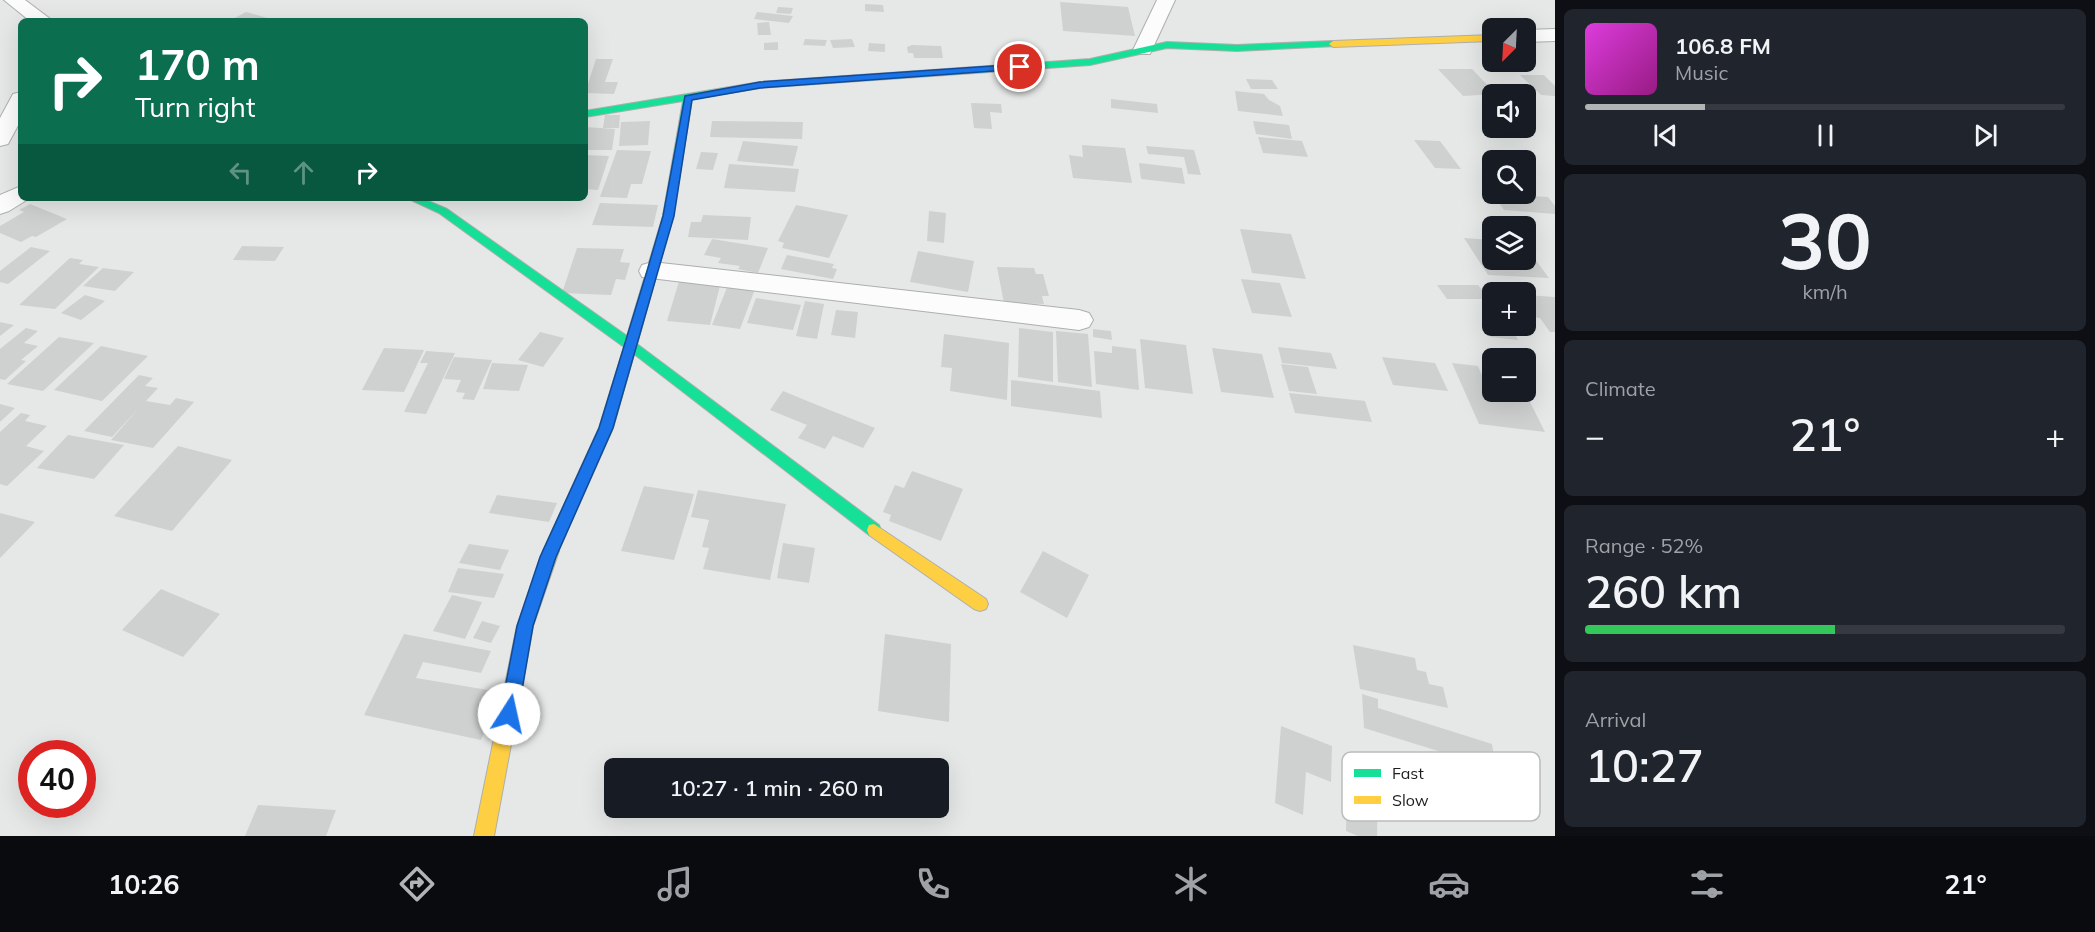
<!DOCTYPE html>
<html lang="en">
<head>
<meta charset="utf-8">
<style>
	body { margin:0; font-family:Mulish,sans-serif; background:#20242c; color:#f1f3f6; height:100vh; display:flex; flex-direction:column; font-size:22px; white-space:nowrap }
	* { box-sizing:border-box; margin:0 }
	p { font-size:20px; color:#9ea1a6 }
	.icon { flex:none; width:33px; height:33px; fill:none; stroke:currentColor; stroke-width:2; stroke-linecap:round; stroke-linejoin:round }
	.map { position:relative; flex:1; overflow:hidden }
	.panel { display:flex; flex-direction:column; gap:9px; padding:9px; background:#0d0f14; width:540px }
	.panel>* { flex:none }
	.banner { position:absolute; left:18px; top:18px; width:570px; height:183px; border-radius:9px; box-shadow:0 6px 24px #0002; background:#0b6e4f; color:#fff; overflow:hidden }
	.needle { width:39px; rotate:204deg }
	.fabs { position:absolute; left:1482px; top:18px; display:grid; gap:12px }
	.fabs a { display:grid; place-items:center; width:54px; height:54px; border-radius:9px; background:#171b24; box-shadow:0 6px 24px #0002; font-size:30px }
	.speed { position:absolute; left:18px; top:740px; display:flex; gap:12px; font-size:30px; font-weight:700; text-align:center }
	.speed>* { display:grid; place-content:center; width:78px; height:78px; border-radius:50%; background:#171b24; box-shadow:0 6px 24px #0002; line-height:1 }
	.speed .limit { border:9px solid #d22; background:#fff; color:#111 }
	.pin { position:absolute; display:grid; place-items:center; width:51px; height:51px; color:#fff; margin:-26px; border:3px solid #fff; border-radius:50%; box-shadow:0 2px 6px #0007 }
	.me { position:absolute; width:66px; margin:-33px; rotate:10deg; stroke-linejoin:round; filter:drop-shadow(0 0 4px #0008) }
	.turn { display:flex; align-items:center; gap:21px; height:126px; padding:0 18px; font-size:27px }
	.turn .icon { width:78px; height:78px; stroke-width:2.5 }
	.turn b { display:block; font-size:42px; line-height:51px }
	.lanes { display:flex; align-items:center; height:57px; padding:0 18px; background:#0003; justify-content:center; gap:30px; direction:ltr }
	.lanes .off { opacity:.35 }
	.big { font-size:45px; font-weight:600; line-height:1.1 }
	.panel .widget { flex:1; display:flex; flex-direction:column; justify-content:center; gap:9px; min-width:0; padding:0 21px; border-radius:9px; background:#20242c }
	.panel .dial { align-items:center; gap:0 }
	.dial b { font-size:78px; line-height:1 }
	.song { display:flex; align-items:center; gap:18px }
	.cover { width:72px; height:72px; border-radius:9px; background:linear-gradient(135deg,hsl(300 70% 55%),hsl(310 70% 35%)) }
	.played { height:6px; border-radius:3px; background:linear-gradient(90deg,#b1b3b4 25%,#363941 25%) }
	.keys { display:flex; justify-content:space-around; direction:ltr }
	.heat { display:flex; justify-content:space-between; align-items:center; font-size:33px; direction:ltr }
	.charge { height:9px; border-radius:4px; background:linear-gradient(90deg,#34c759 52%,#363941 0) }
	.trip { position:absolute; left:604px; top:758px; width:345px; height:60px; border-radius:9px; background:#171b24; box-shadow:0 6px 24px #0002; font-weight:600; line-height:60px; text-align:center }
	.tab-bar { display:flex; height:96px; justify-content:space-around; align-items:center; background:#090b0e; color:#9ea1a6 }
	.tab-bar .icon { width:42px; height:42px }
	.tab-bar .selected { color:#b1b3b4 }
	.tab-bar b { font-size:27px; color:#f1f3f6 }
	main { display:flex; flex:1; min-height:0 }
	.map>svg:first-child { display:block }
	.building { fill:#cfd1d0 }
	.lines { fill:none; stroke-linecap:round; stroke-linejoin:round }
	.street-casing { stroke:#adafae; stroke-width:2 }
	.fast-casing { stroke:#adafae; stroke-width:2 }
	.slow-casing { stroke:#adafae; stroke-width:2 }
	.street { fill:#fbfcfb; fill-rule:evenodd }
	.fast { fill:#16e098; fill-rule:evenodd }
	.slow { fill:#ffcf43; fill-rule:evenodd }
	.route { fill:#1a73e8; stroke:#114b97; stroke-width:1.5 }
	.key { fill:#fff; stroke:#bbbcbc; stroke-width:1.5 }
	.key-label { font-size:16px; fill:#1d1f1e }
</style>
</head>
<body>
<main>
<div class="map">
<svg width="1555" height="836" viewBox="0 0 1555 836">
	<rect width="100%" height="100%" fill="#e5e8e7"/>
	<!-- building -->
	<g class="building">
		<polygon points="1060,2 1128,7 1135,36 1063,31"/>
		<polygon points="865,4 883,5 884,12 865,11"/>
		<polygon points="778,7 793,8 791,14 776,13"/>
		<polygon points="246,12 271,19 229,21"/>
		<polygon points="757,12 793,16 789,23 754,19"/>
		<polygon points="769,22 771,35 758,35 757,23"/>
		<polygon points="805,39 827,40 825,46 803,45"/>
		<polygon points="852,39 855,47 833,48 830,40"/>
		<polygon points="778,42 778,50 764,50 764,43"/>
		<polygon points="869,43 885,44 885,52 868,51"/>
		<polygon points="912,45 941,46 943,58 914,58 913,53 908,53 907,47"/>
		<polygon points="596,59 613,59 605,82 618,82 614,94 585,93"/>
		<polygon points="1438,69 1472,69 1496,94 1463,96"/>
		<polygon points="1520,75 1544,75 1555,86 1555,96 1541,95"/>
		<polygon points="1246,79 1272,80 1278,89 1251,89"/>
		<polygon points="1235,91 1264,94 1269,100 1280,106 1283,116 1238,111"/>
		<polygon points="1111,99 1157,104 1158,113 1111,108"/>
		<polygon points="971,103 1001,104 1002,113 990,112 992,129 974,128"/>
		<polygon points="605,115 620,115 619,128 603,128"/>
		<polygon points="650,121 648,145 619,146 621,122"/>
		<polygon points="712,121 803,122 802,139 710,137"/>
		<polygon points="1253,121 1289,125 1292,139 1256,134"/>
		<polygon points="585,127 615,129 612,150 585,150"/>
		<polygon points="1258,137 1302,141 1308,157 1263,153"/>
		<polygon points="1414,140 1440,141 1461,169 1435,168"/>
		<polygon points="743,141 798,146 793,166 737,161"/>
		<polygon points="1082,145 1125,148 1132,183 1073,178 1069,155 1083,157"/>
		<polygon points="1146,146 1194,150 1201,175 1188,174 1184,157 1148,154"/>
		<polygon points="617,150 651,151 642,184 631,184 627,198 600,197"/>
		<polygon points="701,152 718,153 713,170 696,169"/>
		<polygon points="585,155 609,156 598,190 585,189"/>
		<polygon points="1139,163 1182,168 1185,184 1141,179"/>
		<polygon points="729,164 799,169 795,192 724,188"/>
		<polygon points="1493,194 1548,197 1555,206 1555,214 1504,210"/>
		<polygon points="600,203 658,205 653,227 592,225"/>
		<polygon points="30,204 67,219 36,237 32,236 21,242 0,233 0,226 24,212 19,210"/>
		<polygon points="796,205 848,215 829,258 782,248 784,243 778,241"/>
		<polygon points="929,211 946,213 944,243 927,241"/>
		<polygon points="703,215 751,217 748,240 688,237 691,222 701,222"/>
		<polygon points="1240,229 1291,234 1306,279 1252,273"/>
		<polygon points="1464,238 1492,240 1492,260 1526,260 1526,247 1549,278 1488,275"/>
		<polygon points="712,239 768,248 758,273 738,269 740,266 718,263 721,258 704,255"/>
		<polygon points="242,246 284,247 275,261 233,260"/>
		<polygon points="31,247 50,251 8,284 0,282 0,271"/>
		<polygon points="577,248 624,249 620,262 630,263 625,280 616,279 611,295 562,293"/>
		<polygon points="918,251 974,261 968,292 910,282"/>
		<polygon points="787,255 834,264 832,268 837,269 833,279 781,269"/>
		<polygon points="70,258 83,260 79,264 99,267 55,309 19,305"/>
		<polygon points="997,267 1034,268 1036,274 1043,274 1049,296 1042,296 1044,304 1004,303"/>
		<polygon points="103,268 134,272 115,291 83,286"/>
		<polygon points="680,278 721,282 710,325 667,321"/>
		<polygon points="1241,279 1280,283 1292,317 1252,313"/>
		<polygon points="728,285 755,289 740,329 712,325"/>
		<polygon points="1437,285 1478,285 1489,299 1447,299"/>
		<polygon points="85,295 105,301 81,320 61,313"/>
		<polygon points="1526,295 1555,297 1555,332 1550,332 1540,318 1533,317 1526,305"/>
		<polygon points="756,298 801,305 793,330 747,323"/>
		<polygon points="805,301 824,304 817,339 796,336"/>
		<polygon points="836,310 858,312 855,338 831,335"/>
		<polygon points="0,322 14,325 0,336"/>
		<polygon points="1484,326 1512,329 1518,340 1491,337"/>
		<polygon points="26,328 38,331 24,343 38,346 21,360 26,361 5,380 0,379 0,349"/>
		<polygon points="1019,328 1053,332 1053,382 1018,377"/>
		<polygon points="1093,329 1111,331 1112,340 1093,337"/>
		<polygon points="1056,331 1088,334 1092,387 1058,382"/>
		<polygon points="540,332 564,338 543,367 518,360"/>
		<polygon points="944,334 1009,343 1007,400 950,391 952,368 941,367"/>
		<polygon points="59,337 94,343 43,391 7,384"/>
		<polygon points="1140,339 1186,345 1193,394 1145,388"/>
		<polygon points="101,346 148,356 102,401 54,390"/>
		<polygon points="1112,346 1136,349 1139,390 1096,384 1094,351 1112,353"/>
		<polygon points="1278,347 1331,353 1337,369 1282,363"/>
		<polygon points="384,348 424,350 404,392 362,390"/>
		<polygon points="1212,348 1262,354 1274,398 1221,392"/>
		<polygon points="426,351 455,353 426,414 404,412 428,363 420,363"/>
		<polygon points="454,357 492,360 474,400 462,399 465,393 456,392 461,380 444,379"/>
		<polygon points="1382,357 1435,363 1448,391 1393,385"/>
		<polygon points="492,363 528,365 519,391 483,389"/>
		<polygon points="1452,363 1478,366 1487,387 1492,387 1492,392 1525,392 1545,432 1479,424"/>
		<polygon points="1281,364 1308,367 1317,394 1289,391"/>
		<polygon points="139,375 153,378 145,386 158,388 146,401 170,405 176,398 194,402 153,448 111,440 139,408 112,437 84,431"/>
		<polygon points="1011,380 1100,391 1102,418 1011,406"/>
		<polygon points="783,391 822,407 875,428 863,448 833,436 825,449 798,438 807,425 770,410"/>
		<polygon points="1289,393 1365,401 1372,422 1295,413"/>
		<polygon points="0,404 15,408 0,422"/>
		<polygon points="21,413 30,415 25,421 47,426 26,446 44,451 7,486 0,484 0,432"/>
		<polygon points="68,435 124,445 94,479 37,468"/>
		<polygon points="178,446 232,460 172,531 114,516"/>
		<polygon points="912,471 963,489 941,541 889,521 891,515 883,512 895,485 904,488"/>
		<polygon points="644,486 694,494 674,560 621,551"/>
		<polygon points="698,490 786,504 770,580 703,569 709,548 702,547 709,520 691,517"/>
		<polygon points="497,495 557,503 549,522 489,513"/>
		<polygon points="0,513 35,522 0,558"/>
		<polygon points="783,543 815,548 809,583 777,578"/>
		<polygon points="469,544 509,550 500,570 459,563"/>
		<polygon points="1043,551 1089,575 1067,618 1020,592"/>
		<polygon points="458,568 504,574 494,598 448,592"/>
		<polygon points="161,589 220,614 183,657 122,630"/>
		<polygon points="452,595 482,602 465,639 433,631"/>
		<polygon points="482,621 500,626 491,643 473,638"/>
		<polygon points="404,634 491,651 481,673 423,662 416,678 500,692 481,740 364,715"/>
		<polygon points="885,634 951,644 949,722 878,711"/>
		<polygon points="1353,645 1415,658 1417,670 1426,672 1429,684 1443,687 1448,708 1360,689"/>
		<polygon points="1362,694 1378,699 1378,708 1492,744 1496,769 1364,728"/>
		<polygon points="1281,726 1332,746 1331,782 1306,772 1303,815 1275,803"/>
		<polygon points="1347,778 1378,789 1377,836 1358,836 1346,831"/>
		<polygon points="258,805 336,810 326,836 245,836"/>
	</g>
	<g class="lines">
		<defs>
			<g id="street">
				<polygon points="4,0 25,0 53,21 30,21"/>
				<polygon points="1157,0 1175,0 1150,54 1136,54 1133,50"/>
				<polygon points="1555,29 1555,41 1526,42 1526,30"/>
				<polygon points="21,92 21,120 8,144 0,146 0,118 13,94"/>
				<polygon points="21,186 21,198 30,198 9,211 0,214 0,195"/>
				<polygon points="652,262 1079,310 1089,313 1093,320 1089,327 1079,330 642,277 639,271 642,265"/>
			</g>
			<polygon id="fast" points="1333,41 1337,44 1336,46 1237,51 1167,48 1090,65 760,88 692,99 673,216 637,344 879,525 881,530 879,535 874,536 869,535 634,354 613,428 556,556 551,558 546,556 543,551 599,428 624,347 439,213 407,198 421,198 447,209 627,336 663,216 683,101 585,117 585,111 760,82 1090,59 1167,42 1237,45"/>
			<g id="slow">
				<polygon points="1492,35 1492,41 1333,47 1329,44 1333,41"/>
				<polygon points="874,524 986,599 988,604 986,609 980,611 974,609 869,535 867,530 869,525"/>
				<polygon points="551,544 556,546 559,551 533,626 494,836 474,836 517,626 543,551 546,546"/>
			</g>
		</defs>
		<!-- street casing -->
		<use href="#street" class="street-casing"/>
		<!-- fast casing -->
		<use href="#fast" class="fast-casing"/>
		<!-- slow casing -->
		<use href="#slow" class="slow-casing"/>
		<!-- street -->
		<use href="#street" class="street"/>
		<!-- fast -->
		<use href="#fast" class="fast"/>
		<!-- slow -->
		<use href="#slow" class="slow"/>
	</g>
	<!-- route -->
	<polygon class="route" points="1020,64 1023,65 1023,69 760,88 692,100 674,216 658,271 613,428 556,557 533,626 518,714 515,720 509,722 503,720 500,714 517,626 540,557 599,428 647,271 663,216 685,96 760,82"/>
	<!-- legend -->
	<rect x="1342" y="752" width="198" height="69" rx="9" class="key"/>
	<rect x="1354" y="769" width="27" height="8" fill="#16e098"/>
	<rect x="1354" y="796" width="27" height="8" fill="#ffcf43"/>
	<g class="key-label">
		<text x="1392" y="779">Fast</text>
		<text x="1392" y="806">Slow</text>
	</g>
</svg>
<div class="fabs">
<a><svg class="needle" viewBox="-14 -14 28 28"><path d="M0-13l5 13h-10z" fill="#e53935"/><path d="M0 13l5-13h-10z" fill="#9ea1a6"/></svg></a>
<a><svg class="icon" aria-label="sound" viewBox="0 0 24 24"><path d="M4 9h4l5-4v14l-5-4H4zM17 9q2 3 0 6"/></svg></a>
<a><svg class="icon" aria-label="search" viewBox="0 0 24 24"><circle cx="10" cy="10" r="6"/><path d="M15 15l6 6"/></svg></a>
<a><svg class="icon" aria-label="layers" viewBox="0 0 24 24"><path d="M12 4l9 5-9 5-9-5zM3 14l9 5 9-5"/></svg></a>
<a>+</a>
<a>−</a>
</div>
<div class="speed"><div class="limit">40</div></div>
<div class="pin" style="left:1020px;top:67px;background:#d93025"><svg class="icon" aria-label="arrive" viewBox="0 0 24 24"><path d="M6 21V4h12l-3 4 3 4H6"/></svg></div>
<svg class="me" style="left:509px;top:714px" viewBox="-20 -20 40 40"><circle r="19" fill="#fff"/><path d="M0-13L10 11 0 6-10 11z" fill="#1a73e8"/></svg>
<div class="trip">10:27 · 1 min · 260 m</div>
<div class="banner">
<div class="turn"><svg class="icon" aria-label="right" viewBox="0 0 24 24"><path d="M7 20v-9h11M14 6l5 5-5 5"/></svg><div><b>170 m</b>Turn right</div></div>
<div class="lanes"><svg class="icon off" aria-label="left" viewBox="0 0 24 24"><path d="M17 20v-9H6M10 6l-5 5 5 5"/></svg><svg class="icon off" aria-label="ahead" viewBox="0 0 24 24"><path d="M12 20V5M6 11l6-6 6 6"/></svg><svg class="icon" aria-label="right" viewBox="0 0 24 24"><path d="M7 20v-9h11M14 6l5 5-5 5"/></svg></div>
</div>
</div>
<section class="panel">
<div class="widget">
<div class="song"><i class="cover"></i><div><b>106.8 FM</b><p>Music</p></div></div>
<div class="played"></div>
<div class="keys"><svg class="icon" aria-label="previous" viewBox="0 0 24 24"><path d="M18 5L8 12l10 7zM5 5v14"/></svg><svg class="icon" aria-label="pause" viewBox="0 0 24 24"><path d="M8 5v14M16 5v14"/></svg><svg class="icon" aria-label="next" viewBox="0 0 24 24"><path d="M6 5l10 7-10 7zM19 5v14"/></svg></div>
</div>
<div class="widget dial"><b>30</b><p>km/h</p></div>
<div class="widget"><p>Climate</p>
<div class="heat"><a>−</a><b class="big">21°</b><a>+</a></div>
</div>
<div class="widget"><p>Range · 52%</p><b class="big">260 km</b><div class="charge"></div></div>
<div class="widget"><p>Arrival</p><b class="big">10:27</b></div>
</section>
</main>
<nav class="tab-bar">
<b>10:26</b>
<svg class="icon selected" aria-label="directions" viewBox="0 0 24 24"><path d="M12 3l9 9-9 9-9-9zM9 14v-3h6M13 9l2 2-2 2"/></svg>
<svg class="icon" aria-label="music" viewBox="0 0 24 24"><path d="M9 18V5l10-2v13"/><circle cx="6" cy="18" r="3"/><circle cx="16" cy="16" r="3"/></svg>
<svg class="icon" aria-label="phone" viewBox="0 0 24 24"><path d="M5 4h4l2 5-3 2q2 4 5 5l2-3 5 2v4C11 20 4 13 5 4z"/></svg>
<svg class="icon" aria-label="climate" viewBox="0 0 24 24"><path d="M12 3v18M4 7l16 10M4 17L20 7"/></svg>
<svg class="icon" aria-label="car" viewBox="0 0 24 24"><path d="M5 17H2v-5l4-1 3-4h7l3 4 3 1v5h-3M9 17h6M6 11h13"/><circle cx="7" cy="17" r="2"/><circle cx="17" cy="17" r="2"/></svg>
<svg class="icon" aria-label="filters" viewBox="0 0 24 24"><path d="M4 7h16M4 17h16"/><circle cx="9" cy="7" r="2"/><circle cx="15" cy="17" r="2"/></svg>
<b>21°</b>
</nav>
</body>
</html>
